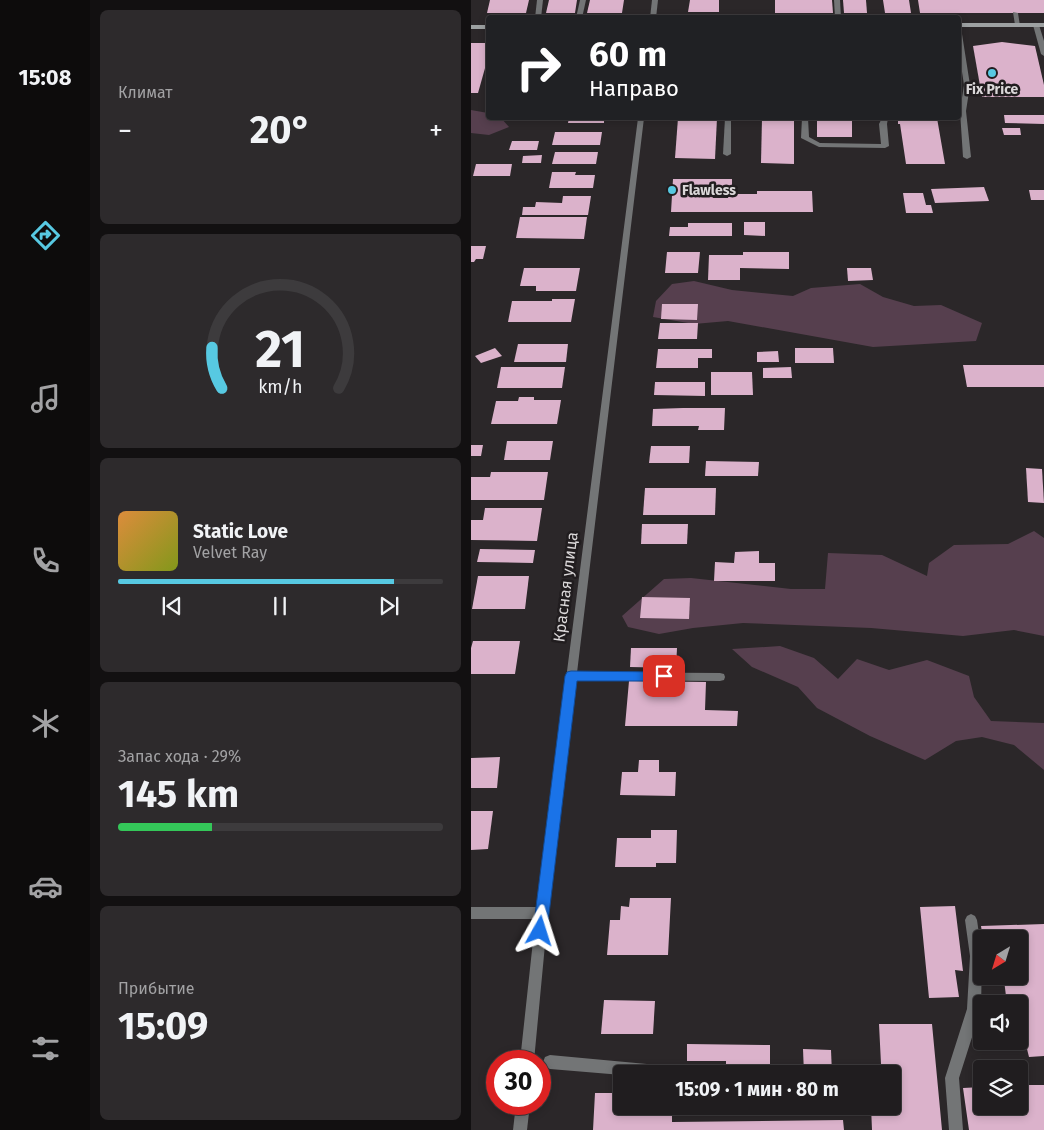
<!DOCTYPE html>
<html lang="ru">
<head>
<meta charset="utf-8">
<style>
	body { margin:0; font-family:"Fira Sans",sans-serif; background:#2d2a2c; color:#f1f3f6; height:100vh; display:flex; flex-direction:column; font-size:19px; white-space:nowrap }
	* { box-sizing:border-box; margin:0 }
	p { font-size:16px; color:#a2a2a4 }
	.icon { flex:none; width:28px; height:28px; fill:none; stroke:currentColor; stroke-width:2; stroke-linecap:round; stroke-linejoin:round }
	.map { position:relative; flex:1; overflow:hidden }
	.panel { display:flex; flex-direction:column; gap:10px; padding:10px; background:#121011; width:381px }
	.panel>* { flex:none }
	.top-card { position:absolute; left:15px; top:15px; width:475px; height:105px; border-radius:5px; box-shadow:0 2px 8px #0003,0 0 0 1px #3d3b3d; background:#202124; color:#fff; overflow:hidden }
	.needle { width:32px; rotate:218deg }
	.controls { position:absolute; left:502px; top:930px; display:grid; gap:10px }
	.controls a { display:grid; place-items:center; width:55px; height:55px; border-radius:5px; background:#201d1f; box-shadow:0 2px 8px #0003,0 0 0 1px #3d3b3d; font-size:25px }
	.speed { position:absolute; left:15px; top:1050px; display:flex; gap:10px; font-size:25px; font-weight:700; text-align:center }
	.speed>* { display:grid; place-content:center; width:65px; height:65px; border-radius:50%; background:#201d1f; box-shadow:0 2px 8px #0003,0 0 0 1px #3d3b3d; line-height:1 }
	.speed .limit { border:8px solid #d22; background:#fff; color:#111 }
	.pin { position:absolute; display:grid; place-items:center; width:42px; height:42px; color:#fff; margin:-21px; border-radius:10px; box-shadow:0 2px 8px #0006 }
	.me { position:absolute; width:55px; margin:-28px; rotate:6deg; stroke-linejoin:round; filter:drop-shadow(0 0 4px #0008) }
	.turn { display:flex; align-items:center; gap:18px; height:105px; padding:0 20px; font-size:22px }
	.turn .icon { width:65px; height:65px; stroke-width:2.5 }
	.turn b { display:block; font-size:35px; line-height:42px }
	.big { font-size:38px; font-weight:700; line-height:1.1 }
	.panel .widget { flex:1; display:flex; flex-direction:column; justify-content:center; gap:8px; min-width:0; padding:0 18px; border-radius:8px; background:#2d2a2c }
	.panel .dial { align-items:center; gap:0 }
	.dial svg { height:130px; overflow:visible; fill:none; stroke:#3d3b3d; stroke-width:7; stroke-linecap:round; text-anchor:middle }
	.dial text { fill:#f1f3f6; stroke:none }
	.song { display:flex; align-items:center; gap:15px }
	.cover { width:60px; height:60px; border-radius:8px; background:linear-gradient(135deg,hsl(30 70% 55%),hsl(70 70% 35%)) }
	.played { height:5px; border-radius:2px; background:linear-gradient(90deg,#57c9e2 85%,#3d3b3d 85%) }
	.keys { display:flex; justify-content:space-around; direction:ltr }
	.heat { display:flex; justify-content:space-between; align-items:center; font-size:28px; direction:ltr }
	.charge { height:8px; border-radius:4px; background:linear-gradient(90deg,#34c759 29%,#3d3b3d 0) }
	.trip { position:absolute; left:142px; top:1065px; width:288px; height:50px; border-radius:5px; background:#201d1f; box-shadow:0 2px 8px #0003,0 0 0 1px #3d3b3d; font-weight:700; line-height:50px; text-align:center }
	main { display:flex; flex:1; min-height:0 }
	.tab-bar { display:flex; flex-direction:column; width:90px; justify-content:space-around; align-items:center; background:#0d0c0c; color:#a2a2a4 }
	.tab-bar .icon { width:35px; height:35px }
	.tab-bar .current { color:#57c9e2 }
	.tab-bar b { font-size:22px; color:#f1f3f6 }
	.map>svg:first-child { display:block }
	.green { fill:#563f4e }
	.building { fill:#dbb2cb }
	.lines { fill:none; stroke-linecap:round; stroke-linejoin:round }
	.lane { fill:#737576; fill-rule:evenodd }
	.street { fill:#737576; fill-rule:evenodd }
	.secondary { fill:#9da1a2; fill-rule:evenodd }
	.route { fill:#1a73e8; stroke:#114b97 }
	.poi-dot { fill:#57c9e2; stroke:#211d1f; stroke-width:2 }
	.labels { text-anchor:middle; stroke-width:5; stroke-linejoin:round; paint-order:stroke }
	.far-poi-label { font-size:14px; font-weight:bold; fill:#dbd8d9; stroke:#211d1f }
	.street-label { font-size:16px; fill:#dbd8d9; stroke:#211d1f }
</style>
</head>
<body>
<main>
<nav class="tab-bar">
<b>15:08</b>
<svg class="icon current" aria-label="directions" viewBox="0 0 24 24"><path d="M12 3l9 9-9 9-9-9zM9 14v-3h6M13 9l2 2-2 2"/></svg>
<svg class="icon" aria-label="music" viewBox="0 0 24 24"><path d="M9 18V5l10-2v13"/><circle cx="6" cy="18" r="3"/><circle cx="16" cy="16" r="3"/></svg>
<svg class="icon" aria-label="phone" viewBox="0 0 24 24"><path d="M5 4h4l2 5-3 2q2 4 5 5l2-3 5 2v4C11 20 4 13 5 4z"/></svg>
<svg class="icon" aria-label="climate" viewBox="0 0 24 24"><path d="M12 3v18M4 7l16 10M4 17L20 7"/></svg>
<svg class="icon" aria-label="car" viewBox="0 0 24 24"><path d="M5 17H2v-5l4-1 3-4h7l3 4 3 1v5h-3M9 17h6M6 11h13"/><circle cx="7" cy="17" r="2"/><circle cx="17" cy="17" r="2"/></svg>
<svg class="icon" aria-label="filters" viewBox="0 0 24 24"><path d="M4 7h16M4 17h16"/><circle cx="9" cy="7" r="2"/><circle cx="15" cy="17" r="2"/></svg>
</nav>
<section class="panel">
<div class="widget"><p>Климат</p>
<div class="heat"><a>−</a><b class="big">20°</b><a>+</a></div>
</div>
<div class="widget dial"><svg viewBox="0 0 100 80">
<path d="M14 69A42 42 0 1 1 86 69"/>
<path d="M14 69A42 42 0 0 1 8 44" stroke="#57c9e2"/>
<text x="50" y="56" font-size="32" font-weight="700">21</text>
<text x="50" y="72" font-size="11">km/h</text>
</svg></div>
<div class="widget">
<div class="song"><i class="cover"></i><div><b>Static Love</b><p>Velvet Ray</p></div></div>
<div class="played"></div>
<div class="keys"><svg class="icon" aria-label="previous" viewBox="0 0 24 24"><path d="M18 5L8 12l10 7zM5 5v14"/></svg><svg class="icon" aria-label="pause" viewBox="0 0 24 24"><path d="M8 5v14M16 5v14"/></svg><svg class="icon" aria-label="next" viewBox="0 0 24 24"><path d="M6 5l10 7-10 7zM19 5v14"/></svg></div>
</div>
<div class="widget"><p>Запас хода · 29%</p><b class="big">145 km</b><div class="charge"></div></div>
<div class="widget"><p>Прибытие</p><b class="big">15:09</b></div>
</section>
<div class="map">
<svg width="573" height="1130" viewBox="0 0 573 1130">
	<rect width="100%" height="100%" fill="#2b2729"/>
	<!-- green -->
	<g class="green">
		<polygon points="0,110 17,113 18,118 30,118 38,127 18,135 0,133"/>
		<polygon points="223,281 261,290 322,296 340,288 389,284 412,297 443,306 470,305 511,323 505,341 402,347 257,321 223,324 182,317 185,301 201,284"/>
		<polygon points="563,531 573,538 573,636 543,630 492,636 400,628 272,623 222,628 188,634 157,627 151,616 193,579 220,578 320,589 354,589 357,553 411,555 456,576 458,563 483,545 537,544"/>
		<polygon points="309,646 343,658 367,679 386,659 418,670 456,660 498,676 503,697 520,721 573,723 573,770 543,745 511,737 485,741 454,760 399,736 346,708 327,687 281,667 261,649"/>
	</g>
	<!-- building -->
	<g class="building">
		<polygon points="19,0 58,0 55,13 16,13"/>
		<polygon points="78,0 106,0 104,13 75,13"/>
		<polygon points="119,0 153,0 151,13 116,13"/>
		<polygon points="219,0 248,0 248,12 217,12"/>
		<polygon points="304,0 361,0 362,13 304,13"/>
		<polygon points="372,0 395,0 396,13 373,13"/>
		<polygon points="412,0 438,0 440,13 414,13"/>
		<polygon points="447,0 573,0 573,13 449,13"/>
		<polygon points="531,42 564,46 573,85 573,97 511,97 502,46"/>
		<polygon points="0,43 18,43 18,54 7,93 0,93"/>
		<polygon points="533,115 573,115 573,124 534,123"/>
		<polygon points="98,118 133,118 133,123 97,123"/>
		<polygon points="207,118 246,118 244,159 204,158"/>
		<polygon points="291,118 323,118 323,164 290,163"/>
		<rect x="346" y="118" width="35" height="19"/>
		<polygon points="427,118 466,118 474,164 435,164 429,124 427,124"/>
		<polygon points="531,128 549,128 550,135 533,135"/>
		<polygon points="84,132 131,132 129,145 81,145"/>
		<polygon points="41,141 68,141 66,150 38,150"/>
		<polygon points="84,152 127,152 125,164 81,164"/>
		<polygon points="71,155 70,163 51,163 52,156"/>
		<polygon points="5,164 41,164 39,176 2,176"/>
		<polygon points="81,172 105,172 104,175 124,175 122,188 78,188"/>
		<polygon points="202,179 261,179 261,188 243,188 242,198 257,198 258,194 286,194 286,191 341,191 342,212 200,212"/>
		<polygon points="513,187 518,201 464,203 460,189"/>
		<polygon points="558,190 573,190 573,200 560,200"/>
		<polygon points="432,193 452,193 455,205 460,205 462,213 435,213"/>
		<polygon points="92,196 120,196 117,215 51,215 52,207 64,207 65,202 91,203"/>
		<polygon points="49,217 116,217 113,239 45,238"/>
		<polygon points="273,222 294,222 294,236 273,235"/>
		<polygon points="217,223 261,223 261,236 198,236 199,227 217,227"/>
		<polygon points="0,246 15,246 12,259 5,259 3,262 0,262"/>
		<polygon points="196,252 229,252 227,273 194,273"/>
		<polygon points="272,252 318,252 318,269 269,268 269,280 237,280 238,255 272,255"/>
		<polygon points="53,268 109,268 105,291 65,291 65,286 49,286"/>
		<polygon points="376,268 400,268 402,280 377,281"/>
		<polygon points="81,299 104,299 100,322 37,322 41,301 81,301"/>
		<polygon points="191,304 227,304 226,320 190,319"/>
		<polygon points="189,323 227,323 226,339 187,339"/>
		<polygon points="47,344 97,344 95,362 43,362"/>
		<polygon points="24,348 31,356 10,363 4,356"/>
		<polygon points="324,348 362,348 363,363 324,363"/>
		<polygon points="187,349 241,349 241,358 227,358 227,368 185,368"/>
		<polygon points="307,351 308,362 286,362 286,352"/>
		<polygon points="492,365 573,365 573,387 496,387"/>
		<polygon points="30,367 94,367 91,388 26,388"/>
		<polygon points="320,367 321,378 292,378 292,368"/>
		<polygon points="240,372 281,372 282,395 240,395"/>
		<polygon points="184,382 234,382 234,396 183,395"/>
		<polygon points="48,397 63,397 63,400 90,400 86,424 20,424 25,401 47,401"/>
		<polygon points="212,408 254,408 253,430 227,430 228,426 181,426 182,409"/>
		<polygon points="36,441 82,441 79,460 33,460"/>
		<polygon points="0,445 12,445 10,456 0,456"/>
		<polygon points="180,446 219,446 218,463 178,463"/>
		<polygon points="235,461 288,462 287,476 234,476"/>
		<polygon points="555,468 571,469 573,503 557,502"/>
		<polygon points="20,472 77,472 73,500 0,500 0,477 19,477"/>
		<polygon points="174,488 245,488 244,515 172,515"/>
		<polygon points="14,508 71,508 66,541 0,540 0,520 12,520"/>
		<polygon points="171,524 217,524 216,544 170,544"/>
		<polygon points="9,549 64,550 62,563 6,562"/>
		<polygon points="288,551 288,563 304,563 304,581 243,581 244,562 263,563 264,552"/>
		<polygon points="7,576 58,576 54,609 1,609"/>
		<polygon points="171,597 219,598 218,619 169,618"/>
		<polygon points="2,641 49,641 44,674 0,674 0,648"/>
		<polygon points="160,648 206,648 205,668 159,667"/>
		<polygon points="158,681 235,682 234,710 267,711 266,726 154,726"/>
		<polygon points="29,757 26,788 0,788 0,758"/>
		<polygon points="168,760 188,760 188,772 205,772 204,796 149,795 151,772 167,772"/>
		<polygon points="0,811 22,811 17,849 0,850"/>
		<polygon points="180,830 206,830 205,863 185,863 185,867 144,867 146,838 180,838"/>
		<polygon points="159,898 200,898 197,955 136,955 139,920 149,920 150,906 158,907"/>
		<polygon points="484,906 492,971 484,970 488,997 458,998 449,907"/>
		<polygon points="573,924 573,1056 558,1057 556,1049 544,1049 542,1041 549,1041 549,1004 536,1004 533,980 528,980 527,976 549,976 549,939 512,939 510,926"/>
		<polygon points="133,1000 184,1001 182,1034 130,1034"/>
		<polygon points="408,1024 461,1024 471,1130 401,1130 400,1106 421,1106 421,1074 399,1074 398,1064 410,1064"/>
		<polygon points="216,1044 299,1045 299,1074 255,1074 255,1061 216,1061"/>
		<polygon points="332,1049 360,1050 361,1074 333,1074"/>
		<polygon points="540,1065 541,1069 515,1069 514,1066"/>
		<polygon points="549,1085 573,1085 573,1130 498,1130 492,1088 511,1087 511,1106 549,1106"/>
		<polygon points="124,1093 151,1093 151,1106 201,1106 201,1122 372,1120 373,1130 122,1130"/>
	</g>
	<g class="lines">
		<!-- lane -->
		<g class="lane">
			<polygon points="66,0 72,0 70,18 64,18"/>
			<polygon points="109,0 115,0 111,18 105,18"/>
			<polygon points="363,0 369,0 370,18 364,18"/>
			<polygon points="542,12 547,13 549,26 544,25"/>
			<polygon points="565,23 568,25 573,41 573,56 570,54 562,25"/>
			<polygon points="488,32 491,34 499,85 495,111 500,157 496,159 492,157 489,111 493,85 488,52"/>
			<polygon points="254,118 260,118 260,154 256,156 252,154"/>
			<polygon points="331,118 337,118 338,137 349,143 410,144 408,124 411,118 417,118 416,124 418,146 414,148 348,147 330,138"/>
			<polygon points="100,672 249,673 253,674 254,677 253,680 249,681 100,680 96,679 95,676 96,673"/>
			<polygon points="0,907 71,907 75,909 77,913 75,917 71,919 0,919"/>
			<polygon points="500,914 504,916 506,920 511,955 510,1009 488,1078 492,1130 478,1130 474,1078 496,1009 499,956 494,920 496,916"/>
			<polygon points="79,1055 208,1067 213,1069 215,1074 151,1074 151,1075 79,1069 74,1067 72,1062 74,1057"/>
		</g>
		<!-- street -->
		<g class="street">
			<polygon points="181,0 187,0 185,18 179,18"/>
			<polygon points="167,118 173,118 77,913 63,1061 49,1061 65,913"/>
			<polygon points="45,1104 59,1104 56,1130 42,1130"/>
		</g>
		<!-- secondary -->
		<g class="secondary">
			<rect x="488" y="23" width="85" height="4"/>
			<rect x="0" y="25" width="18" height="4"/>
		</g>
	</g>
	<!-- route -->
	<polygon class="route" points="100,671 193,672 197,673 199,676 197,680 193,681 106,681 76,931 74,936 69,938 64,936 62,931 94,676 96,672"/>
	<!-- markers -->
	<g class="poi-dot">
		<circle cx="521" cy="73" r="5"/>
		<circle cx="201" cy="190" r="5"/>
	</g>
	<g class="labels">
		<!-- far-poi labels -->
		<g class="far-poi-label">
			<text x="521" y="94">Fix Price</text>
			<text x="211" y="195" text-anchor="start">Flawless</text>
		</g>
		<!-- street labels -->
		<g class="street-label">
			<text transform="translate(94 587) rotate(-83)" y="6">Красная улица</text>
		</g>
	</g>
</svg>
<div class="controls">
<a><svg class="needle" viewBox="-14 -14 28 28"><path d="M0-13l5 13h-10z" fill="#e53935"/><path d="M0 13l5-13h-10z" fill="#a2a2a4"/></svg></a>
<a><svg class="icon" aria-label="sound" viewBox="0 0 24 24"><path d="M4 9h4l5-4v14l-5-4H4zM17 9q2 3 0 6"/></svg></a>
<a><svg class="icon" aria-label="layers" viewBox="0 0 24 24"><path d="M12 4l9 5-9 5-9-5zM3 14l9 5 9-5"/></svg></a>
</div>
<div class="speed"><div class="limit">30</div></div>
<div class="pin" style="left:193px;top:676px;background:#d93025"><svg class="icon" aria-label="arrive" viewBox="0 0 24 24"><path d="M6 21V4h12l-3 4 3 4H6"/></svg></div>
<svg class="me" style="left:69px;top:931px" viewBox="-20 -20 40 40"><path d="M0-17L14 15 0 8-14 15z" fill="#1a73e8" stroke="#fff" stroke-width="4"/></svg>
<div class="trip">15:09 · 1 мин · 80 m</div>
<div class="top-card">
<div class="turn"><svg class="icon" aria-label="right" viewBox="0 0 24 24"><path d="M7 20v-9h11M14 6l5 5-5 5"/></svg><div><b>60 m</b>Направо</div></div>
</div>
</div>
</main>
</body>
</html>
